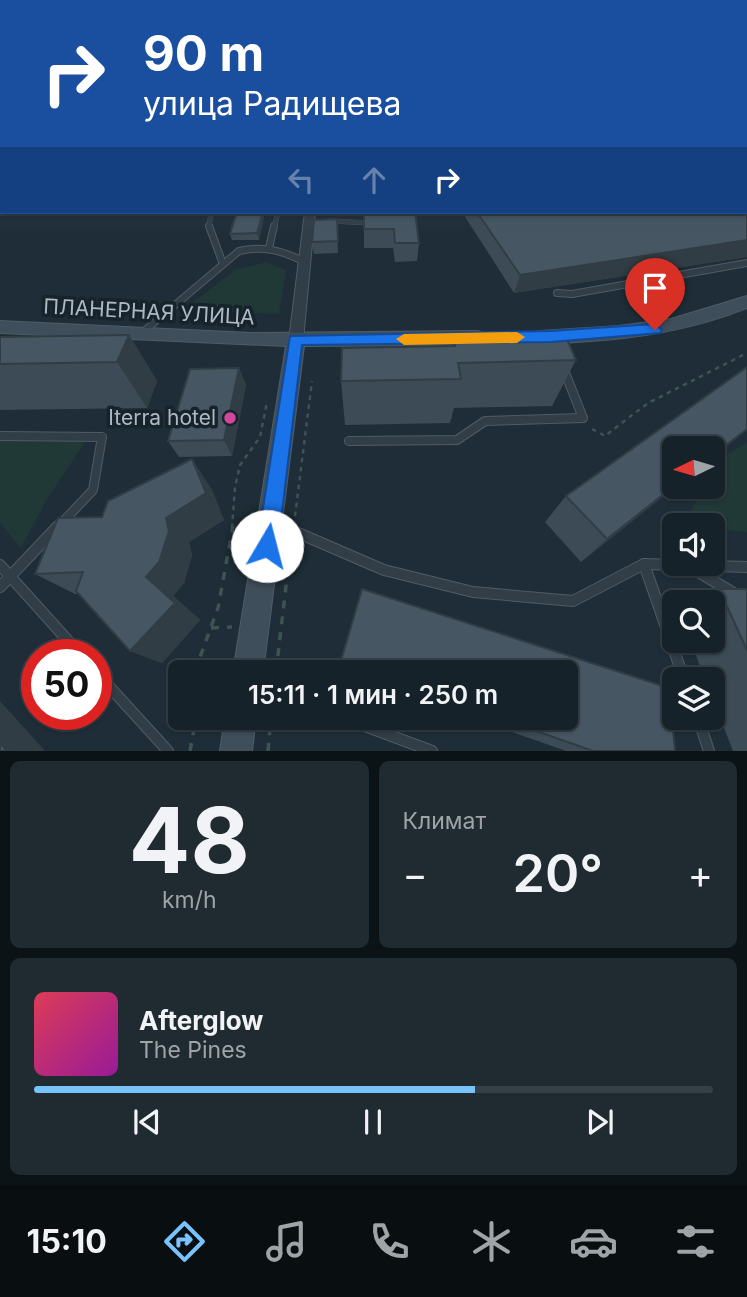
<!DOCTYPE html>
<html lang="ru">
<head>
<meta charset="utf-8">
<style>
	body { margin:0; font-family:Inter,sans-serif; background:#1f2a31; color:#f1f3f6; height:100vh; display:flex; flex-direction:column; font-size:26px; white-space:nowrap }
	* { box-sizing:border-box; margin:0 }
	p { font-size:23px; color:#9ea4a8 }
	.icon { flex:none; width:38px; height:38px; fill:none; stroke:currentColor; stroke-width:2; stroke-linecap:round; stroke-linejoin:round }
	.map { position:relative; height:751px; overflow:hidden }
	.drawer { display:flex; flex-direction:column; gap:10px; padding:10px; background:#0c1317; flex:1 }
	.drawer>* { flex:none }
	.top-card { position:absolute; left:0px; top:0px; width:747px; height:214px; box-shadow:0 2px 5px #0004,0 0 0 2px #353f46; background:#1a4fa0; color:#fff; overflow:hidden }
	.needle { width:46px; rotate:265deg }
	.controls { position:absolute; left:662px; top:436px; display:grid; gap:14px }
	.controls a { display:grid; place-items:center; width:63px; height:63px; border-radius:10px; background:#162229; box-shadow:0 2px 5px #0004,0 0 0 2px #353f46; font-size:35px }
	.speed { position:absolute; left:21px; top:639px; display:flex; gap:14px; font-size:35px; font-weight:700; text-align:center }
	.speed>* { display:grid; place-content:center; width:91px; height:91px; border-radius:50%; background:#162229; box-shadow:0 2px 5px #0004,0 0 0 2px #353f46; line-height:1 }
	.speed .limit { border:10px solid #d22; background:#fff; color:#111 }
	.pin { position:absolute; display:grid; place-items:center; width:60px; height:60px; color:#fff; margin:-72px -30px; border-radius:50% 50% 50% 0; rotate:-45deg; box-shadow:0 0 7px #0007 }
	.pin .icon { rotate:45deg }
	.me { position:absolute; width:77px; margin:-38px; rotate:8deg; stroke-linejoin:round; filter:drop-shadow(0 0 5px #0008) }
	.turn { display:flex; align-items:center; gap:24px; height:147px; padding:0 28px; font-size:32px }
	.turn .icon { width:91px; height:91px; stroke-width:2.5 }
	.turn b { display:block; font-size:49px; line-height:60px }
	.lanes { display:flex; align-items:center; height:66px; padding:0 28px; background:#0003; justify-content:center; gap:35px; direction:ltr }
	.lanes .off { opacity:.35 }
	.big { font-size:52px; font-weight:600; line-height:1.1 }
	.drawer .card { flex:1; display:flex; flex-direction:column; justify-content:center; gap:10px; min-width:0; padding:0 24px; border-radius:10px; background:#1f2a31 }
	.drawer .dial { align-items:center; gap:0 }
	.dial b { font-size:91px; line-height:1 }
	.song { display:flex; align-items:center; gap:21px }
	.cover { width:84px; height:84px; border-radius:10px; background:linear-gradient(135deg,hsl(350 70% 55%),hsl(300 70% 35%)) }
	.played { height:7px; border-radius:4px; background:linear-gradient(90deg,#78c2fd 65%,#353f46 65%) }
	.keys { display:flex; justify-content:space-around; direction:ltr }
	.heat { display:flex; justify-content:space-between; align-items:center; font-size:38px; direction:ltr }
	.drawer .tiles { flex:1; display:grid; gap:10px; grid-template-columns:1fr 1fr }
	.card:last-child { grid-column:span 2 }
	.trip { position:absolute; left:168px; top:660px; width:410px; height:70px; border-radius:10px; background:#162229; box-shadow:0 2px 5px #0004,0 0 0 2px #353f46; font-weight:600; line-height:70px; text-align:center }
	.tabs { display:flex; height:112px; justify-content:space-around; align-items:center; background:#090e10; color:#9ea4a8 }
	.tabs .icon { width:49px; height:49px }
	.tabs .current { color:#78c2fd }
	.tabs b { font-size:32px; color:#f1f3f6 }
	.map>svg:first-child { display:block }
	.green { fill:#203836 }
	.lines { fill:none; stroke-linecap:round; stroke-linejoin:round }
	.lane-far3-casing { stroke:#4f5c66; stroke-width:5 }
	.lane-far2-casing { stroke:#4f5c66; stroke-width:8 }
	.lane-far1-casing { stroke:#4f5c66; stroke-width:10 }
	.lane-casing { stroke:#4f5c66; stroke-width:12 }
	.street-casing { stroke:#4f5c66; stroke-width:2 }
	.secondary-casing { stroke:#4f5c66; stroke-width:2 }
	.path-far1 { stroke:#3d5453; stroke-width:2.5; stroke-dasharray:4.5 4.5; stroke-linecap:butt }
	.path { stroke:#3d5453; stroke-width:3.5; stroke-dasharray:8 8; stroke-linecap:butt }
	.lane-far3 { stroke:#323e47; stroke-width:4.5 }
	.lane-far2 { stroke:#323e47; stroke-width:6 }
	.lane-far1 { stroke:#323e47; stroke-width:8 }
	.lane { stroke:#323e47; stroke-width:10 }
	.street { fill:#323e47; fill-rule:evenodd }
	.secondary { fill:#3f4e5b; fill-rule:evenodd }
	.wall { fill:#3c4b55 }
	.shaded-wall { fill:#313d45 }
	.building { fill:#465763; stroke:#313d45; stroke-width:2 }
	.route { fill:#1a73e8; stroke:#114b97; stroke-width:2 }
	.slow { fill:#f59e0b }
	.hotel-dot { fill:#d1479c; stroke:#17232b; stroke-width:2.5 }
	.labels { text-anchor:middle; stroke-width:7; stroke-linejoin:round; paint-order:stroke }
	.street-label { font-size:21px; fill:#abb9c5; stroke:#17232b }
	.poi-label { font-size:21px; fill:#abb9c5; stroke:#17232b; text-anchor:end }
</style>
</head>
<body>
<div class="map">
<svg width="747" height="751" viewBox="0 0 747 751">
	<rect width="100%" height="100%" fill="#1e2d37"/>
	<!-- green -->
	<g class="green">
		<polygon points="267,262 286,270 279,314 183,310 235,270"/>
		<polygon points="0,440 85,442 46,501 21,548 0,523"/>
		<path d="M747,442V532L712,529V525H684L703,487L712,486C712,457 725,457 747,442Z"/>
	</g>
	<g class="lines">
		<defs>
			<g id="lane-far3">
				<polyline points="331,221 371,223"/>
				<polyline points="209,228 211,212"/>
				<polyline points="274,228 278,212"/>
			</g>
			<g id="lane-far2">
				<polyline points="209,226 223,264"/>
				<polyline points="269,248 274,226"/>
				<polyline points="557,293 572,294 747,263"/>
				<path d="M143,332L239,251C263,245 283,251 305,262"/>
			</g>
			<g id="lane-far1">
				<polyline points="0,436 102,437 93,490 57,528"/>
				<polyline points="349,441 457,440 485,421 583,418 564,370"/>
				<polyline points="275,523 286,528"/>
			</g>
			<g id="lane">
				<polyline points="282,526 384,570 473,592 573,601 644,564 747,567"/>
				<polyline points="644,564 684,679"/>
				<polyline points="0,565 80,654"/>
				<polyline points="690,567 747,601"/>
				<polyline points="0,587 58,526"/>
				<polyline points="96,672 168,751"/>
				<polyline points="343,718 432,751"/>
				<polyline points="698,718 709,751"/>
			</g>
			<polygon id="street" points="305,212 315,212 303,340 296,345 289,340"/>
			<g id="secondary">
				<path d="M747,296V308C692,330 636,339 577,342C563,343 547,346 534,342L531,337L534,332L540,331L619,326L671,319Z"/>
				<polygon points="0,321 251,333 478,331 484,333 487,338 484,343 478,345 304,346 263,672 233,672 286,346 0,333"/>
				<polygon points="225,718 256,718 252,751 220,751"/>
			</g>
		</defs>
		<!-- lane-far3 casing -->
		<use href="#lane-far3" class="lane-far3-casing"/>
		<!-- lane-far2 casing -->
		<use href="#lane-far2" class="lane-far2-casing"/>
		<!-- lane-far1 casing -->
		<use href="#lane-far1" class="lane-far1-casing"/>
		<!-- lane casing -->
		<use href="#lane" class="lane-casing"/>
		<!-- street casing -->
		<use href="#street" class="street-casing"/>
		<!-- secondary casing -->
		<use href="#secondary" class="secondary-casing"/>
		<!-- path-far1 -->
		<g class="path-far1">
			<polyline points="592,429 605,436 648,403 747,353"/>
			<polyline points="295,516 312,381"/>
			<polyline points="232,528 235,487 240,465 260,437 267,402"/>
		</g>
		<!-- path -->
		<g class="path">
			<polyline points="211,628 232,627"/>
			<polyline points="198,672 199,660 218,608 233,526"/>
			<polyline points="276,672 291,543"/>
			<polyline points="190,751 196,718"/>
			<polyline points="268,751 271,718"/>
		</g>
		<!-- lane-far3 -->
		<use href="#lane-far3" class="lane-far3"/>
		<!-- lane-far2 -->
		<use href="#lane-far2" class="lane-far2"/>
		<!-- lane-far1 -->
		<use href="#lane-far1" class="lane-far1"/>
		<!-- lane -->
		<use href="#lane" class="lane"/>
		<!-- street -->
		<use href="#street" class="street"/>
		<!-- secondary -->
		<use href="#secondary" class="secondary"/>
	</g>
	<!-- wall -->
	<g class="wall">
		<polygon points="747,210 747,257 514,293 462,212 746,212"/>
		<polygon points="237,212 265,212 259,240 232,240 230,234"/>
		<polygon points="334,212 360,212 360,215 334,214"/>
		<polygon points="364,212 429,212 429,215 415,215 419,243 417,261 395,262 393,248 364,248"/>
		<polygon points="337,219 338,253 314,254 312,242"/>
		<polygon points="453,333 576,360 552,406 454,408 450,423 345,425 341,381 450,346"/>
		<polygon points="129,335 157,381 147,408 0,410 0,337"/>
		<polygon points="747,367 747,430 712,458 712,448 674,486 676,486 581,562 545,522 566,496"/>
		<polygon points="239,368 246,385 232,456 179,457 168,441"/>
		<polygon points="211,488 224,520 189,542 192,555 184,583 173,596 200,620 162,663 130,651 78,594 75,594 35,574 102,517"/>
		<polygon points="362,589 669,688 675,751 566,751 473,718 565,718 565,672 345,672 341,661"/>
		<polygon points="719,589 747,589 747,751 733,751 712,697 712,679 705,679 690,640 712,640 712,602 689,602"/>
	</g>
	<!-- shaded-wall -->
	<g class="shaded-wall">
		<polygon points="263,212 265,212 259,240 257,233"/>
		<polygon points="747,232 747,257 514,293 520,275"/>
		<polygon points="129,335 157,381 147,408 117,362"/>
		<polygon points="239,368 246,385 232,456 224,440"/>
		<polygon points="747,429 747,430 712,458 712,456"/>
		<polygon points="192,459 211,488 224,520 189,542 192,555 184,583 173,596 200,620 162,663 130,651 146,577 166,518"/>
		<polygon points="674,486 676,486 581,562 607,539"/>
		<polygon points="0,701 45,751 7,751 0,743"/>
	</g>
	<!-- building -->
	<g class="building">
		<polygon points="746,209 747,210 747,240 520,275 477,212 746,212"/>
		<polygon points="237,212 263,212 257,233 230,234"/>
		<polygon points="364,212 415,212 419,243 395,243 394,229 364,229"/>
		<polygon points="337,219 338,241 312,242 314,220"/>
		<polygon points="564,332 576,360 458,363 461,379 341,381 342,348 455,346 453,333"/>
		<polygon points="129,335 117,362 0,364 0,337"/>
		<polygon points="747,367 747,429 712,456 712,448 674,448 674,486 607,539 566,496"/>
		<polygon points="239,368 224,440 168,441 190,369"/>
		<polygon points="192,459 206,493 166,518 169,531 159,562 146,577 175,603 130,651 76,591 83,572 35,574 58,518 102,517 108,501"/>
		<polygon points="362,589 669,688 675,751 593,751 499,718 565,718 565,672 371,672 341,661"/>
		<polygon points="719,589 747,589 747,650"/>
		<polygon points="0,743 7,751 0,751"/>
	</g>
	<!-- sky -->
	<linearGradient id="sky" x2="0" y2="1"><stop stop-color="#10191e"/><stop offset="0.55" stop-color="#3b4c5e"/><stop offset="1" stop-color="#3b4c5e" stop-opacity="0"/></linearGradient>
	<rect width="747" height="234" fill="url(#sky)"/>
	<!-- route -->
	<polygon class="route" points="655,324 662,330 660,333 551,342 302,345 278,546 275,554 267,557 260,554 257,546 290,336 551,331"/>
	<!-- slow -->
	<polygon class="slow" points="517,332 525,337 517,343 404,345 396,339 404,334"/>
	<!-- markers -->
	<circle class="hotel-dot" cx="230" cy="418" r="7"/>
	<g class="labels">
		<!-- street labels -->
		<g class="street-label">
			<text transform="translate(149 312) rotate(3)" y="7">ПЛАНЕРНАЯ УЛИЦА</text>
		</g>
		<!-- poi labels -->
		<g class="poi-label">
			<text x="216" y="425">Iterra hotel</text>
		</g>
	</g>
</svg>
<div class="controls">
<a><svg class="needle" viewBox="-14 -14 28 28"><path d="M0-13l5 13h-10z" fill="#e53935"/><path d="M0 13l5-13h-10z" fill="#9ea4a8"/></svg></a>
<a><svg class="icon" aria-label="sound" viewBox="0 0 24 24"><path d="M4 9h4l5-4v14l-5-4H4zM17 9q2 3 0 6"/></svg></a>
<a><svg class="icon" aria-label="search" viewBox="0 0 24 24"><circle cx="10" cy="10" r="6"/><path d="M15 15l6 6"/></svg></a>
<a><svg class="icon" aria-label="layers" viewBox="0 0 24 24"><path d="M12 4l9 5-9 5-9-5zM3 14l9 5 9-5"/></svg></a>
</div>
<div class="speed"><div class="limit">50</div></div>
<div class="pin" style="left:655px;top:330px;background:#d93025"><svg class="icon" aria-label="arrive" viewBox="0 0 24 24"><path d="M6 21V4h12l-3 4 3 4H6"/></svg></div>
<svg class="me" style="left:267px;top:546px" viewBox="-20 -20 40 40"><circle r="19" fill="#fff"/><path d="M0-13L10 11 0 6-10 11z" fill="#1a73e8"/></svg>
<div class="trip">15:11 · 1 мин · 250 m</div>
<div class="top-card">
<div class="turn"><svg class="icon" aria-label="right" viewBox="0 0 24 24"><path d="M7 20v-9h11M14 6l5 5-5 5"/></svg><div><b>90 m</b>улица Радищева</div></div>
<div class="lanes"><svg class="icon off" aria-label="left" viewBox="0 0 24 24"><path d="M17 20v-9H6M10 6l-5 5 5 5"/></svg><svg class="icon off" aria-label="ahead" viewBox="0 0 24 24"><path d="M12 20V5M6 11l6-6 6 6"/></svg><svg class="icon" aria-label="right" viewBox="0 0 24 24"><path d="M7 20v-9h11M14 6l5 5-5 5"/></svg></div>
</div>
</div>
<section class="drawer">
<div class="tiles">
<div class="card dial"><b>48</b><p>km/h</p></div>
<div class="card"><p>Климат</p>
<div class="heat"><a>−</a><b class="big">20°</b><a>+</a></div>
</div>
<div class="card">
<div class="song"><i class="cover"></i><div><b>Afterglow</b><p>The Pines</p></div></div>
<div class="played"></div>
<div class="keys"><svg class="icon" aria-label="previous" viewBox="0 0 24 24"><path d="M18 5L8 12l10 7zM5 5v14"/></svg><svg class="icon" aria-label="pause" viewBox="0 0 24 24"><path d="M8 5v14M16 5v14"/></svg><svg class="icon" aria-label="next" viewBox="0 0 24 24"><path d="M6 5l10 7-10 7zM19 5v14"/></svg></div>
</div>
</div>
</section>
<nav class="tabs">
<b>15:10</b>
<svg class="icon current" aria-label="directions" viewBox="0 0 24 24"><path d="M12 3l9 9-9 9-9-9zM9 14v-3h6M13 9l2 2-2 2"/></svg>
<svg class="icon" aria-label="music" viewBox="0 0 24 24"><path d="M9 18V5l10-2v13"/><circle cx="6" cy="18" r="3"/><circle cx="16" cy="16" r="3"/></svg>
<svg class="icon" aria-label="phone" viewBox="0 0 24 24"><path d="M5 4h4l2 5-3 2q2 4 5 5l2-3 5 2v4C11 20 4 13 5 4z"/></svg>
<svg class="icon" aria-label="climate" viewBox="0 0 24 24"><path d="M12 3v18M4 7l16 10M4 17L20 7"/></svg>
<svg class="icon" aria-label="car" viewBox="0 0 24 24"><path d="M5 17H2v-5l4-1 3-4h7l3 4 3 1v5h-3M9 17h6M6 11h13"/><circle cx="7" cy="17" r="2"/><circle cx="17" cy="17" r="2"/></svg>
<svg class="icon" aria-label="filters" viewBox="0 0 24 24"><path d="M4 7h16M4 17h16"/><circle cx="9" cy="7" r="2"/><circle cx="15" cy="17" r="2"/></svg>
</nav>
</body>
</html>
